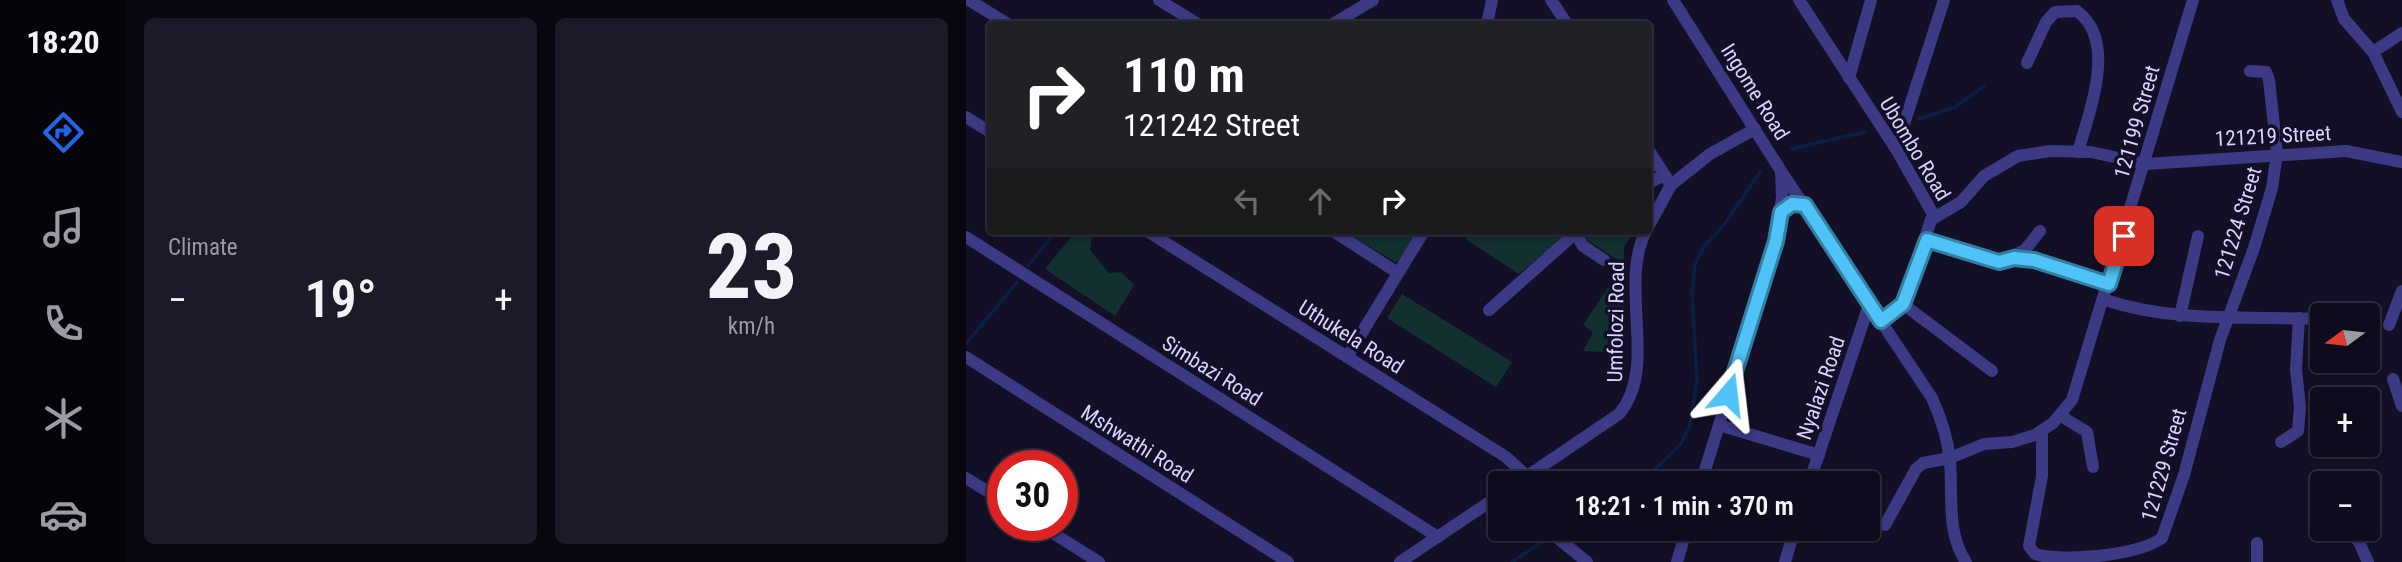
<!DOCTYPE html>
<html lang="en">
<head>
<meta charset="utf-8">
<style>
	body { margin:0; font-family:"Roboto Condensed",sans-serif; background:#1c1929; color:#f1f3f6; height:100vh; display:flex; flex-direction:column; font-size:26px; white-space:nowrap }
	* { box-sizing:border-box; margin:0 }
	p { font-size:23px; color:#9b9ba3 }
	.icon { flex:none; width:38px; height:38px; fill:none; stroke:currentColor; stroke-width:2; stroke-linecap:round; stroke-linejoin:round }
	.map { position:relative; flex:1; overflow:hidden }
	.details { display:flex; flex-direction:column; gap:18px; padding:18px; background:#08060f; width:840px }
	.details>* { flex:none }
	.banner { position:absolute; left:21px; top:21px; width:665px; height:214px; border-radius:7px; box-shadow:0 4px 10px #0003,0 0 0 2px #2e2b3b; background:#202124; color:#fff; overflow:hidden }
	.needle { width:46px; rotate:255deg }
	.fabs { position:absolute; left:1344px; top:303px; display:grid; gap:14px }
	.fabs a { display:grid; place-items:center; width:70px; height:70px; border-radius:7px; background:#0e0b1c; box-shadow:0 4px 10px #0003,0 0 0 2px #2e2b3b; font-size:35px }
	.speed { position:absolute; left:21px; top:450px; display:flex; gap:14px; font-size:35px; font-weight:700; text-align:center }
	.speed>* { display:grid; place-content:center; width:91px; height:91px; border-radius:50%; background:#0e0b1c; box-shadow:0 4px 10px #0003,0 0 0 2px #2e2b3b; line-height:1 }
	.speed .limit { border:10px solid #d22; background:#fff; color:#111 }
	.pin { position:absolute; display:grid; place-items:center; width:60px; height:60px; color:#fff; margin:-30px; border-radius:14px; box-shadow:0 4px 10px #0006 }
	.me { position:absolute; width:77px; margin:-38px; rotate:17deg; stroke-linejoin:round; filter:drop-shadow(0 0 5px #0008) }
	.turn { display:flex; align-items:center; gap:24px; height:147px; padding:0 21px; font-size:32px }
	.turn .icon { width:91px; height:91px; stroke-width:2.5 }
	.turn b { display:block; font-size:49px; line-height:60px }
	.lanes { display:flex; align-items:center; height:66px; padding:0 21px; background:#0003; justify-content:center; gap:35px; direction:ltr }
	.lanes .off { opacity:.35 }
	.big { font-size:52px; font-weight:600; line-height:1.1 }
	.details .tile { flex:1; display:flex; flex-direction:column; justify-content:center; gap:10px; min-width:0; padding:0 24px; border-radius:10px; background:#1c1929 }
	.details .dial { align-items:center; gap:0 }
	.dial b { font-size:91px; line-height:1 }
	.heat { display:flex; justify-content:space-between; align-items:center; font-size:38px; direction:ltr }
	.details .tiles { flex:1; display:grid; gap:18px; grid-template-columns:repeat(2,1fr) }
	.trip { position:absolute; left:522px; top:471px; width:392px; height:70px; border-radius:7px; background:#0e0b1c; box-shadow:0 4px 10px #0003,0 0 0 2px #2e2b3b; font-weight:600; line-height:70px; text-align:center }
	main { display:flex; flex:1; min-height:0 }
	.tabs { display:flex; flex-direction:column; width:126px; justify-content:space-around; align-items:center; background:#06040b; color:#9b9ba3 }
	.tabs .icon { width:49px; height:49px }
	.tabs .active { color:#2563eb }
	.tabs b { font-size:32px; color:#f1f3f6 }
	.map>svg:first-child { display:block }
	.grass { fill:#12302f }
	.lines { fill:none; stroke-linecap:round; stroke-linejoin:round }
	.stream { stroke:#0a1f44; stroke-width:3.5 }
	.minor { stroke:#3d3a85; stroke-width:12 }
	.route-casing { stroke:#337fa1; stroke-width:18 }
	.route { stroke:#4fc3f7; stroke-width:12 }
	.labels { text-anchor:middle; stroke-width:7; stroke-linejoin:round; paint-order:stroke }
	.street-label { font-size:21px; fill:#d9d4ff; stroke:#130f26 }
</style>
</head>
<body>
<main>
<nav class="tabs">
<b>18:20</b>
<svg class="icon active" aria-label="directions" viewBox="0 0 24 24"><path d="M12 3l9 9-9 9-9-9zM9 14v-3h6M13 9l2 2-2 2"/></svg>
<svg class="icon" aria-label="music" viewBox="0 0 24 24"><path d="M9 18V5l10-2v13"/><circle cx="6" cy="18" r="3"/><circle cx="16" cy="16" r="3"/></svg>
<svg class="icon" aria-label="phone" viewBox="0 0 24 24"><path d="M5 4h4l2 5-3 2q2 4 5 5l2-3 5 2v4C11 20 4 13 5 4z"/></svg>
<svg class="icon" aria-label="climate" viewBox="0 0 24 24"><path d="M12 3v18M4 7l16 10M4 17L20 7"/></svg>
<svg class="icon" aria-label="car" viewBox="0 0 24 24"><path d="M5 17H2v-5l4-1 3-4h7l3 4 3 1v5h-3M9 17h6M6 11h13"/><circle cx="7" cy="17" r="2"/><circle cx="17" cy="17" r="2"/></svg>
</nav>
<section class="details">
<div class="tiles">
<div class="tile"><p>Climate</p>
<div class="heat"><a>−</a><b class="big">19°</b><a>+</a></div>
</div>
<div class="tile dial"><b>23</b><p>km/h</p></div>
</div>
</section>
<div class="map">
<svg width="1436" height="562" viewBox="0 0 1436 562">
	<rect width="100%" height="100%" fill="#130f26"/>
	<!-- grass -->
	<g class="grass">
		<polygon points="110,231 133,231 126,238 124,250 143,273 155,272 168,285 149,316 79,269"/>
		<polygon points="378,231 452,231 434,260 429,262"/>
		<polygon points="499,231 605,231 553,274 501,240"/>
		<polygon points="616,231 668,231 658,247 658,353 617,351 627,332 617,325 658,264 618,238"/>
		<polygon points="436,294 546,362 530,387 421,318"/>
	</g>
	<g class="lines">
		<!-- stream -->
		<g class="stream">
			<polyline points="953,119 989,107 1018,86"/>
			<polyline points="825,149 899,132"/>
			<polyline points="62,266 90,231"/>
			<polyline points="0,344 51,282"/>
			<polyline points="667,483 681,477 715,444 724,425 731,379 726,294 729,264 739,245 758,225 794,172"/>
			<polyline points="546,562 582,538"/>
		</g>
		<!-- minor -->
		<g class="minor">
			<polyline points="3,0 42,24"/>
			<polyline points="193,0 232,24"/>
			<polyline points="585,0 601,24"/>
			<polyline points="707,0 815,171 816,197 810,241 735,483"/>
			<polyline points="833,0 930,149 967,214 937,304 915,321"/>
			<polyline points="1371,0 1378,19 1407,52 1436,112"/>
			<polyline points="367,24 407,0"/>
			<polyline points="521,24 526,0"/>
			<polyline points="1407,52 1436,33"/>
			<path d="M1061,63L1080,22L1089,12L1111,11C1152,41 1123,112 1112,152"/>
			<polyline points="883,78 905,0"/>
			<polyline points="0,117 24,132"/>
			<polyline points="682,149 705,185"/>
			<polyline points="930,149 978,0"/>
			<path d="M815,171L966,398C975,418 982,440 984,461C987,496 980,532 1000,562"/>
			<polyline points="682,183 699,175"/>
			<polyline points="968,218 995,202 1018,176 1052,156 1084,151 1125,152 1180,164 1380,151 1436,162"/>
			<polyline points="682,227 705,185 744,154 789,129"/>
			<polyline points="181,231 540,457 561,476 562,483"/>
			<polyline points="367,231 432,273"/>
			<polyline points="609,233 617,246 638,260"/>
			<polyline points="0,237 472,537"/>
			<polyline points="961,240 1033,262 1059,250 1074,231"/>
			<polyline points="1048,258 1068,260 1143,284"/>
			<path d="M1139,300C1209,323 1283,316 1356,319"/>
			<polyline points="937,304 1026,371"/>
			<polyline points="523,310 612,231"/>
			<polyline points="1214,316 1232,236"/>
			<polyline points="1423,325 1436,291"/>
			<polyline points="0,357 322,562"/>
			<polyline points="381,357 458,231"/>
			<polyline points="1427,379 1436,406"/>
			<polyline points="1095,416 1121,432 1127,467"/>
			<polyline points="753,425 853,455"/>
			<path d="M1076,431V476L1063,546L1069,554C1097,562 1171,556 1196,538L1218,475L1254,340L1288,248L1306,188L1311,153L1303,80L1300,72L1284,71"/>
			<polyline points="1315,442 1332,431 1334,407 1330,369 1333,318"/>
			<polyline points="0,478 37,501"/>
			<path d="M551,483L653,414C693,367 652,286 680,231"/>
			<polyline points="843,483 903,305"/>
			<polyline points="1375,483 1378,479"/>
			<polyline points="74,525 133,562"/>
			<polyline points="919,525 950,469 957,463 984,458 1018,444 1046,442 1069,435 1087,423 1106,400 1227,0"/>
			<polyline points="590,528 594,540 621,562"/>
			<polyline points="1381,528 1393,542 1402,562"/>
			<polyline points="434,562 534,495"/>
			<polyline points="711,562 721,528"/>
			<polyline points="819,562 829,528"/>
			<polyline points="1291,562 1291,543"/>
		</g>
	</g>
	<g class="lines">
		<defs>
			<polyline id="route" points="762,394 810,241 815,212 826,204 839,205 915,321 937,304 961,240 1033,262 1048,258 1068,260 1143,284 1158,236"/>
		</defs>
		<!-- route casing -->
		<use href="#route" class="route-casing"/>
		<!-- route -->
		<use href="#route" class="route"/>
	</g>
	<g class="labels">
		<!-- street labels -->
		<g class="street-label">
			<text transform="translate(789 92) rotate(58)" y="7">Ingome Road</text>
			<text transform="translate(1171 122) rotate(-74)" y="7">121199 Street</text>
			<text transform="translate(1307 136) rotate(-3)" y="7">121219 Street</text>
			<text transform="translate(949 149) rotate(59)" y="7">Ubombo Road</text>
			<text transform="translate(1272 223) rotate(-73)" y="7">121224 Street</text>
			<text transform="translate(650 322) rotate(-89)" y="7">Umfolozi Road</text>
			<text transform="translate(385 337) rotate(32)" y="7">Uthukela Road</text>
			<text transform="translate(246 371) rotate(32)" y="7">Simbazi Road</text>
			<text transform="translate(855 388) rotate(-71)" y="7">Nyalazi Road</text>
			<text transform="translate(171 444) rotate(32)" y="7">Mshwathi Road</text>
			<text transform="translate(1198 465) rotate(-74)" y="7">121229 Street</text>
		</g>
	</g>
</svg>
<div class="fabs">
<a><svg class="needle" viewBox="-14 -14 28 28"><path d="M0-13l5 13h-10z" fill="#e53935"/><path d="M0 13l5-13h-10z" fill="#9b9ba3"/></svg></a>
<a>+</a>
<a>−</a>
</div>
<div class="speed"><div class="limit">30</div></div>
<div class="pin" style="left:1158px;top:236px;background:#d93025"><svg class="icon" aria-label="arrive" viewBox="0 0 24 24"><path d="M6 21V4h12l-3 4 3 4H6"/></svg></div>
<svg class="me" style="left:762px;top:394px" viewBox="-20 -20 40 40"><path d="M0-17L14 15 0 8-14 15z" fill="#4fc3f7" stroke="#fff" stroke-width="4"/></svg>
<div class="trip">18:21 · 1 min · 370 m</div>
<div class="banner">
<div class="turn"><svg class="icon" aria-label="right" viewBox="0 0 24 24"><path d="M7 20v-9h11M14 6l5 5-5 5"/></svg><div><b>110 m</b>121242 Street</div></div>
<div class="lanes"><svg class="icon off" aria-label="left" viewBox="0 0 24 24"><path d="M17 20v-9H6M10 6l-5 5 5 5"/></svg><svg class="icon off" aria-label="ahead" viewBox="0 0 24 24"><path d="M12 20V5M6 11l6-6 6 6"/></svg><svg class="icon" aria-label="right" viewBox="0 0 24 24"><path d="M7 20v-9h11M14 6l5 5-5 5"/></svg></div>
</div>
</div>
</main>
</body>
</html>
